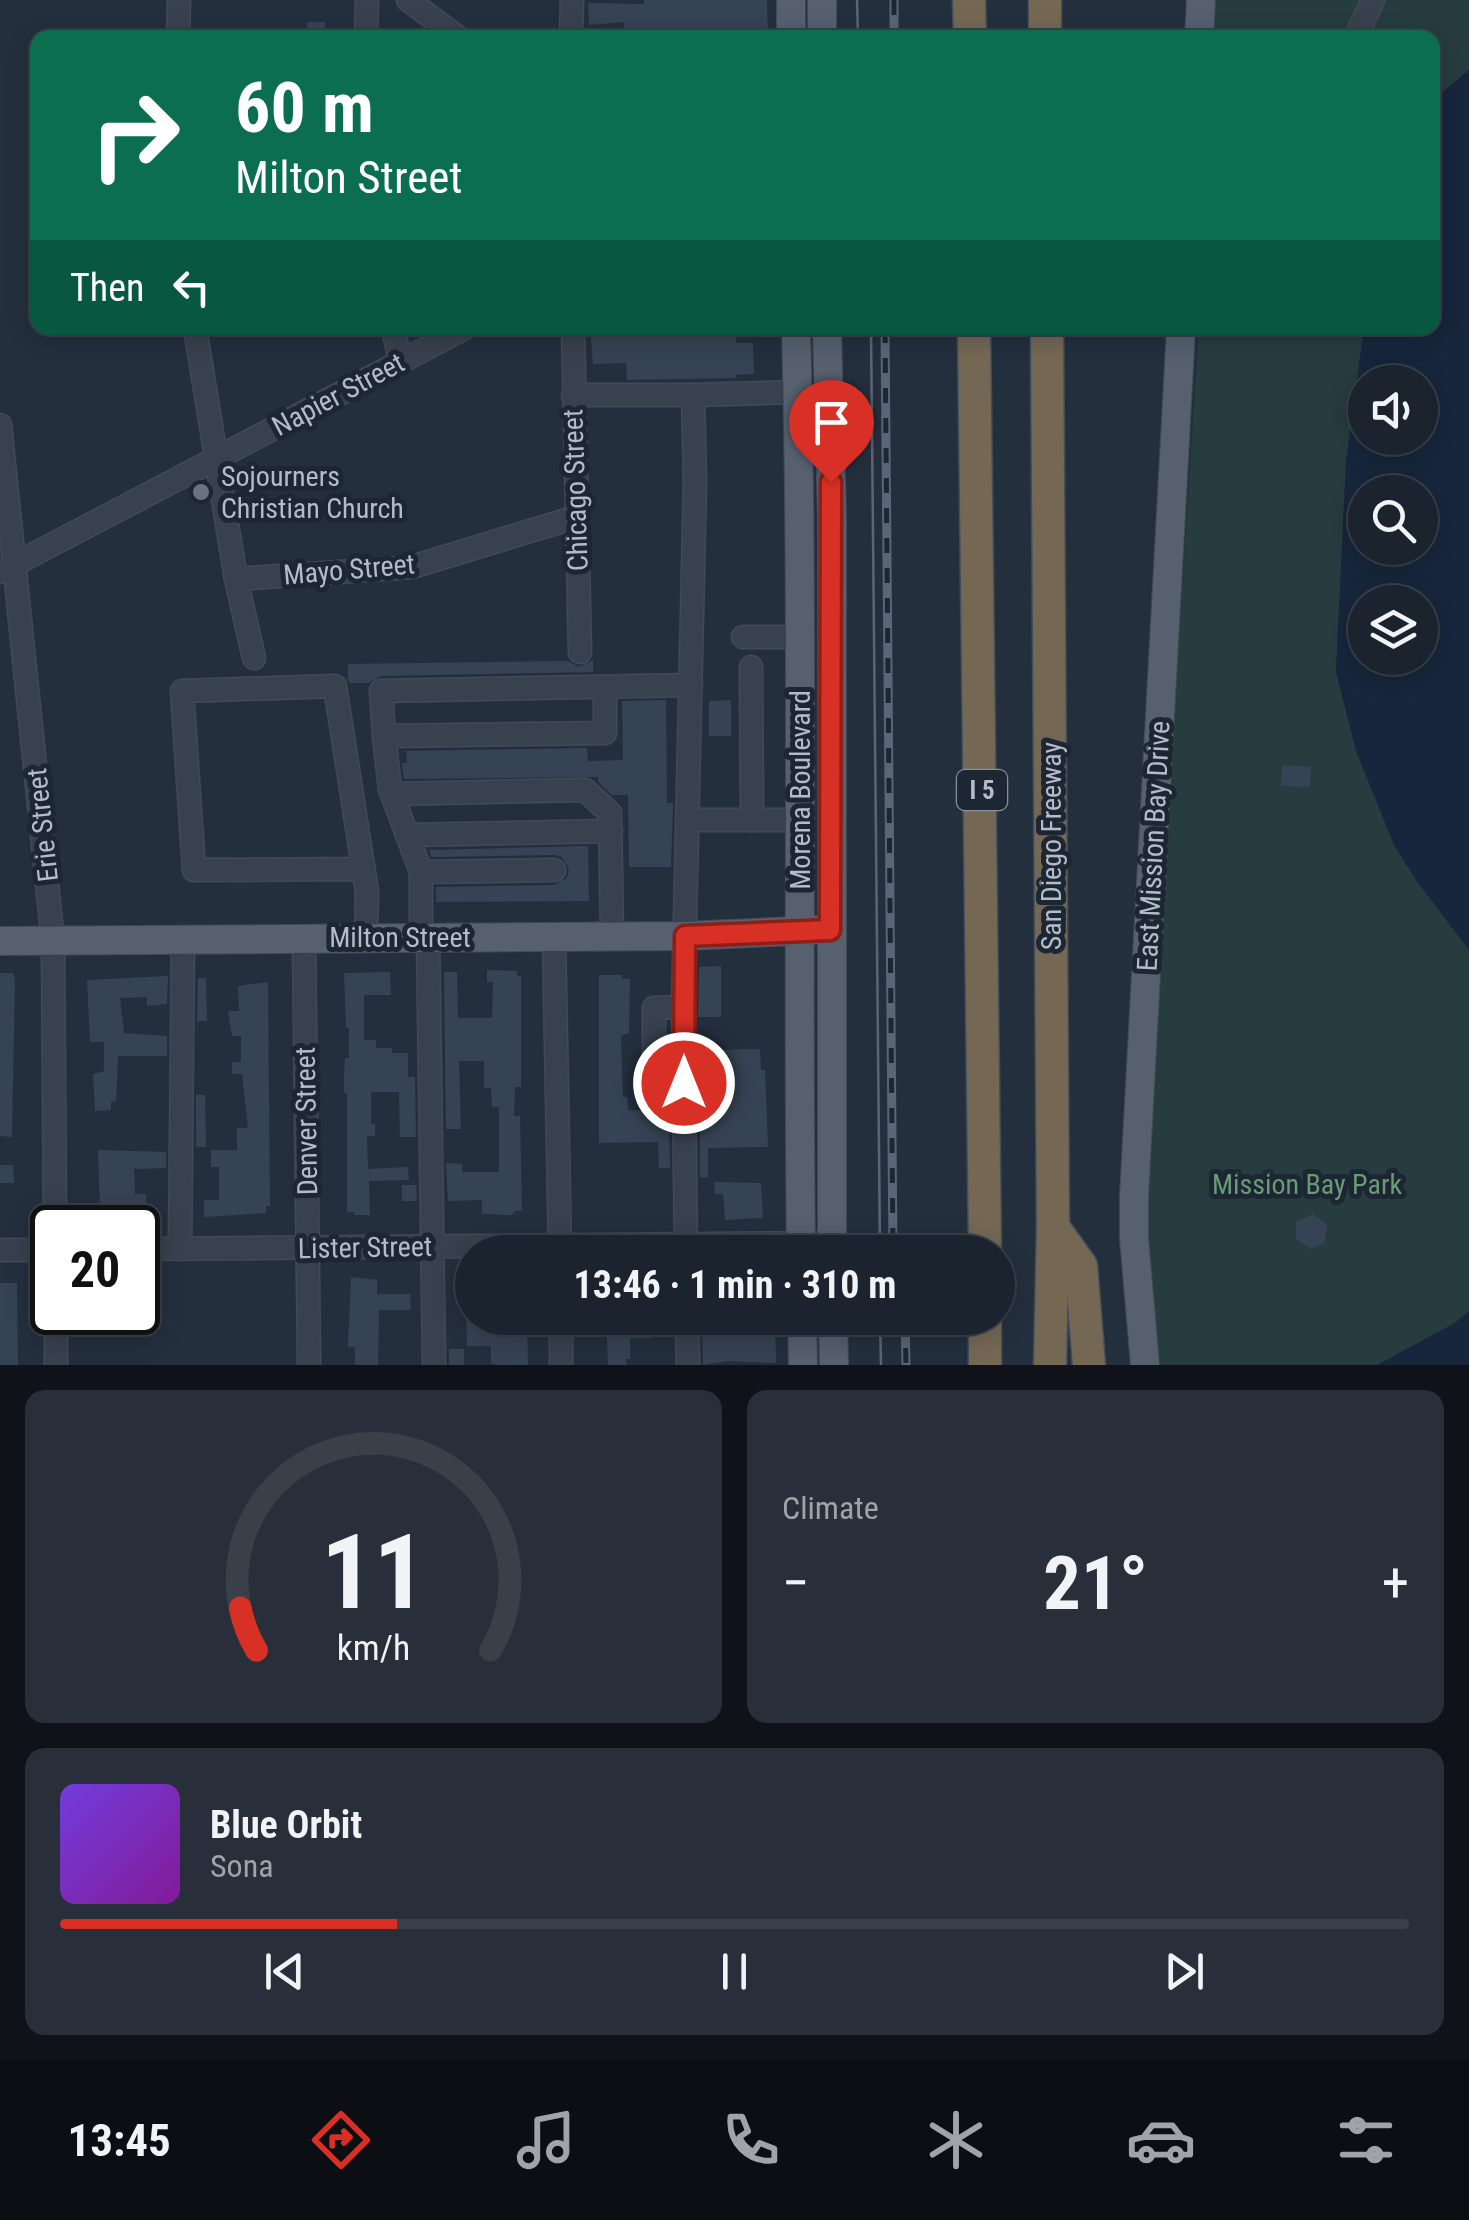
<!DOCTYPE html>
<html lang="en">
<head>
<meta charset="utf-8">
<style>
	body { margin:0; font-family:"Roboto Condensed",sans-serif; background:#282f3a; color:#f1f3f6; height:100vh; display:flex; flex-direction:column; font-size:38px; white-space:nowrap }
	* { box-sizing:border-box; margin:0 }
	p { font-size:32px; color:#a0a4aa }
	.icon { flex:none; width:55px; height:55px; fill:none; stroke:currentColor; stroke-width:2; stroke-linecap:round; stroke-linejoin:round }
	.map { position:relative; height:1365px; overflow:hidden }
	.panel { display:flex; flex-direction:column; gap:25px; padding:25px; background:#0f1319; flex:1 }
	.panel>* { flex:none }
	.banner { position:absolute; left:30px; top:30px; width:1410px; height:305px; border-radius:20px; box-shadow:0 5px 25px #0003,0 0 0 2px #39404a; background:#0b6e4f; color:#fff; overflow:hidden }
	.buttons { position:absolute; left:1348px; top:365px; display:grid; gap:20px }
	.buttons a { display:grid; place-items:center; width:90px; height:90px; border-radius:50%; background:#1b232e; box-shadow:0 5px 25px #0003,0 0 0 2px #39404a; font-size:50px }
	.speed { position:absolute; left:30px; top:1205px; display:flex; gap:20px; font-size:50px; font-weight:700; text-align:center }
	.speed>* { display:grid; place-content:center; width:130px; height:130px; border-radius:50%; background:#1b232e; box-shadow:0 5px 25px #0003,0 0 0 2px #39404a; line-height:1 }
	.speed .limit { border:5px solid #111; border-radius:15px; background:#fff; color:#111 }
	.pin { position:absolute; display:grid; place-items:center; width:85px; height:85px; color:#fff; margin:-102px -42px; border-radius:50% 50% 50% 0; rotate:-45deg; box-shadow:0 0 10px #0007 }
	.pin .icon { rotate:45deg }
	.me { position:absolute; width:110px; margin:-55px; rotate:0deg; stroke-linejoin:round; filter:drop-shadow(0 0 8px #0008) }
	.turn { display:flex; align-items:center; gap:35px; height:210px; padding:0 40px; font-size:45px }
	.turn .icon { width:130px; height:130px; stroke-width:2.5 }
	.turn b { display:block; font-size:70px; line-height:85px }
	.then { display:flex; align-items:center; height:95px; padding:0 40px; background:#0003; gap:20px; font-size:38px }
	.big { font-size:75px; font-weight:700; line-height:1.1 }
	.panel .card { flex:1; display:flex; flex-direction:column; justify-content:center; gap:15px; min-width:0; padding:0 35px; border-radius:20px; background:#282f3a }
	.panel .dial { align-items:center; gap:0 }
	.dial svg { height:260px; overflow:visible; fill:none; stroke:#39404a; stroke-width:7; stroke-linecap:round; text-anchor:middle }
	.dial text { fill:#f1f3f6; stroke:none }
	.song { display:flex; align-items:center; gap:30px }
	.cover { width:120px; height:120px; border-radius:15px; background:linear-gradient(135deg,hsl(260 70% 55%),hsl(290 70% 35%)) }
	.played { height:10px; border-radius:5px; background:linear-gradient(90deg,#d93025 25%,#39404a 25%) }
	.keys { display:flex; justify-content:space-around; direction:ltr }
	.heat { display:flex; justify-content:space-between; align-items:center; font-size:55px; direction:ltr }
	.panel .tiles { flex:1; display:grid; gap:25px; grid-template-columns:1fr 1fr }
	.card:last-child { grid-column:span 2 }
	.trip { position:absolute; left:455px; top:1235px; width:560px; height:100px; border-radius:50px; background:#1b232e; box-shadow:0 5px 25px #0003,0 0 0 2px #39404a; font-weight:700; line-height:100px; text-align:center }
	.tabs { display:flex; height:160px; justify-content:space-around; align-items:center; background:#0b0e12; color:#a0a4aa }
	.tabs .icon { width:70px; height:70px }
	.tabs .current { color:#d93025 }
	.tabs b { font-size:45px; color:#f1f3f6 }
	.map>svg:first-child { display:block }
	.green { fill:#263c3f }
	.water { fill:#17263c; fill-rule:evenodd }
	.building { fill:#364354 }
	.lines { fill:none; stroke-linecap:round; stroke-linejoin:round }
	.minor-casing { stroke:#414a57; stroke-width:25 }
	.major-casing { stroke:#414a57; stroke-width:30 }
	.highway-casing { stroke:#434c59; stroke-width:35 }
	.minor { stroke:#38414e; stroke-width:22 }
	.major { stroke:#56606e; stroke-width:28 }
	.highway { stroke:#746855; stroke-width:32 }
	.tram { stroke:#5a6575; stroke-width:2.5 }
	.rail-casing { stroke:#5a6575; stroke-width:9 }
	.rail { stroke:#1d2633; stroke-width:5; stroke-dasharray:15; stroke-linecap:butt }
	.route-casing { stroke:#8d1f18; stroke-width:25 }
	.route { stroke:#d93025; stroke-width:18 }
	.worship-dot { fill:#6b7280; stroke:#1d2633; stroke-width:4 }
	.labels { text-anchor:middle; stroke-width:10; stroke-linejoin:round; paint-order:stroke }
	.shield { fill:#1d2633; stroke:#878f9c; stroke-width:2.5 }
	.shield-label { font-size:25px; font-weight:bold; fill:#b4bcc9 }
	.street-label { font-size:28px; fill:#b4bcc9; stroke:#1d2633 }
	.poi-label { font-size:28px; fill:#b4bcc9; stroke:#1d2633; text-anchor:start }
	.park-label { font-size:28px; fill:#6b9a76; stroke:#1d2633 }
</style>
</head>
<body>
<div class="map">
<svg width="1469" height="1365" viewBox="0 0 1469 1365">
	<rect width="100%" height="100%" fill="#242f3e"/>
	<!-- green -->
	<g class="green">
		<polygon points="1215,0 1469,0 1469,70 1443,92 1433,112 1432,38 1213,38"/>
		<polygon points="1199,328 1364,328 1346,462 1336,672 1394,845 1416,880 1469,950 1469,1311 1455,1323 1377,1365 1159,1365 1142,1206"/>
	</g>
	<!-- water -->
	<g class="water">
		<path d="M1469,70V950L1416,880L1394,845L1356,751L1336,672L1346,462L1364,329L1432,328L1433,112L1443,92ZM1365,382H1420V438H1365ZM1365,492H1420V548H1365ZM1365,602H1420V658H1365Z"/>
		<polygon points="1469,1311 1469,1365 1377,1365 1455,1323"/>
	</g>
	<!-- building -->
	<g class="building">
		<polygon points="644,0 767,0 768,38 624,38 624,22 589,25 588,3 644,4"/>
		<polygon points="307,22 325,22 325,38 308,38"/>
		<polygon points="590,328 736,328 736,343 753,343 754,374 736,375 736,378 627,380 626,363 593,364"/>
		<polygon points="593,660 593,672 381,676 369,683 350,683 348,680 348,664 568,661 579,667"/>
		<polygon points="666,700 667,803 673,803 671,867 629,867 628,795 612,795 598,782 598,777 404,779 402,763 407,763 406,751 587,748 588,761 623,760 622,701"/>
		<polygon points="731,700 731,736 709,736 709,701"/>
		<polygon points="1282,765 1311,767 1310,787 1281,786"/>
		<polygon points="588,846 589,901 436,902 436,887 554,885 567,878 569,869 562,857 555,855 431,857 429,850"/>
		<polygon points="721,966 721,1017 698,1017 699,967"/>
		<polygon points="487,970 517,971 517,976 521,976 521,1087 515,1087 514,1116 520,1116 522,1211 515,1211 512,1215 482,1214 482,1200 448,1201 446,1163 462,1164 462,1172 499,1172 499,1107 492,1107 491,1088 484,1088 484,1061 459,1061 461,1129 446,1129 444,972 457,972 458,1018 492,1018 493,982 487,982"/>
		<polygon points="390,972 391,995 364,995 364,1040 376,1040 376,1048 392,1048 392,1053 408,1053 408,1077 415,1077 416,1137 400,1137 399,1092 371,1092 371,1124 375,1124 375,1136 367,1136 368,1169 408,1167 409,1180 369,1181 370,1215 354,1215 354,1212 347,1212 347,1093 344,1093 344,1075 345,1058 349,1058 349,1028 346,1028 344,973"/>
		<polygon points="0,973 13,973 15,980 12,1137 0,1136"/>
		<polygon points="599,975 622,975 622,979 630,979 629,1033 621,1036 623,1097 627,1097 628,1110 669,1111 670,1168 659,1168 658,1142 599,1143"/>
		<polygon points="168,976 167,1004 147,1006 147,997 120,998 124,1033 167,1036 167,1056 118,1056 116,1101 111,1102 111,1110 95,1111 93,1074 104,1071 104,1042 90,1042 87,980"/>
		<polygon points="198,978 206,978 207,1021 197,1021"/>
		<polygon points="268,982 270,1206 266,1206 266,1213 204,1217 204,1200 219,1200 219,1167 211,1167 211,1150 237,1150 237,1128 248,1128 242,1074 232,1074 232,1062 241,1062 241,1036 232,1036 228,1011 239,1011 238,986"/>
		<polygon points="760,1049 761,1070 765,1070 768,1147 708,1148 708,1177 700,1177 700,1050"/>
		<polygon points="196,1095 205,1095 206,1147 196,1147"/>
		<polygon points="98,1150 166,1152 166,1168 134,1169 135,1194 146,1194 146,1217 100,1214"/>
		<polygon points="0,1165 13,1165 14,1183 0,1183"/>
		<polygon points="714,1182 761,1183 763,1218 725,1220 723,1194 715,1194"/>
		<polygon points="402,1185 416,1185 417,1201 402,1201"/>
		<polygon points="1313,1214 1327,1224 1325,1243 1310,1249 1296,1239 1296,1222"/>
		<rect x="458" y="1271" width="14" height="21"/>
		<polygon points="351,1277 377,1280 377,1294 410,1294 411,1310 379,1310 378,1365 355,1365 355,1347 348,1347"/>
		<polygon points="0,1283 17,1283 18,1365 0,1365"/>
		<polygon points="466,1318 527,1319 528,1365 497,1365 491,1363 491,1346 467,1346"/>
		<polygon points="606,1318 652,1322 652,1338 630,1338 630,1359 626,1359 627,1365 608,1365"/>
		<polygon points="775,1318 776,1363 728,1361 703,1365 702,1319"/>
		<rect x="449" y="1349" width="15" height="16"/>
	</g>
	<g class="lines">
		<defs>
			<g id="minor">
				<polyline points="408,0 459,38"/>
				<polyline points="178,38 179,0"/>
				<polyline points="366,38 367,0"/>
				<polyline points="571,38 572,0"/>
				<polyline points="1355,38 1373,0"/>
				<polyline points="195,328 236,579 254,658"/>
				<polyline points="393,328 400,360"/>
				<polyline points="573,328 580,652"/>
				<polyline points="573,395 693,395 695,483 683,1007 686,1252"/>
				<polyline points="693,395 798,392"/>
				<polyline points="0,425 53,942 55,1228"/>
				<polyline points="0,572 465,328"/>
				<polyline points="236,579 412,567 576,517"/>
				<polyline points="743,637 801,637"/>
				<polyline points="751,667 752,820"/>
				<polyline points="605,687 605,733 384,736 381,691 691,685"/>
				<polyline points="384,736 390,789 421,872"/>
				<polyline points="392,794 585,790 610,813 612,935"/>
				<polyline points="687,820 800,820"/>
				<polyline points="407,835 611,831"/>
				<polyline points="364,869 194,870 182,691 335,686 367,892 366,937"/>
				<polyline points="554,936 560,1252"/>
				<polyline points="421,937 421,872 554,870"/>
				<polyline points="428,937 434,1365"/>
				<polyline points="304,938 309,1365"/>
				<polyline points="683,1007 654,1008 654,1061 684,1061"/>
				<polyline points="646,1086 684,1083"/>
				<polyline points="138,1249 832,1243"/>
				<polyline points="180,1249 183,938"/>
				<polyline points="0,1250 52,1250"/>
				<polyline points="56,1312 56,1365"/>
				<polyline points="561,1318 561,1365"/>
				<polyline points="687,1318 688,1365"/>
			</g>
			<g id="major">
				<polyline points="791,0 791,38"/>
				<polyline points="822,0 822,38"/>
				<polyline points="1199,38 1201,0"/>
				<path d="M796,328C804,636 797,944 801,1252"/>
				<polyline points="827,328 832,516 832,1252"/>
				<polyline points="0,941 685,936 818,930"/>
				<polyline points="802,1318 803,1365"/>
				<polyline points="833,1318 834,1365"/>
				<polyline points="1145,1365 1134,1238 1134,1196 1181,328"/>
			</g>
			<g id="highway">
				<polyline points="969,0 970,38"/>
				<polyline points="1045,0 1045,38"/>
				<polyline points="974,328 985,1252"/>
				<polyline points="1047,328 1053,1227 1050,1365"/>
				<polyline points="1053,1227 1081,1266 1089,1365"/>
				<polyline points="985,1318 985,1365"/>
			</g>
		</defs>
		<!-- minor casing -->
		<use href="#minor" class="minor-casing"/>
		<!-- major casing -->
		<use href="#major" class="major-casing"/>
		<!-- highway casing -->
		<use href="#highway" class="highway-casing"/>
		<!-- minor -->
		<use href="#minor" class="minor"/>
		<!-- major -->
		<use href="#major" class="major"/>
		<!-- highway -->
		<use href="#highway" class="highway"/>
		<!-- tram -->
		<g class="tram">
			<polyline points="857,0 858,38"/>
			<polyline points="871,328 880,1252"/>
			<polyline points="880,1318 881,1365"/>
		</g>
		<defs>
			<g id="rail">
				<polyline points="894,0 894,38"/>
				<polyline points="885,328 893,1252"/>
				<polyline points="905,1318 906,1365"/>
			</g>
		</defs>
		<!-- rail casing -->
		<use href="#rail" class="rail-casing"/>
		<!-- rail -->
		<use href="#rail" class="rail"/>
	</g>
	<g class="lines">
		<defs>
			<polyline id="route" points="684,1083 685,936 830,930 831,482"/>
		</defs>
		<!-- route casing -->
		<use href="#route" class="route-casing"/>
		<!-- route -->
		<use href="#route" class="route"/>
	</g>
	<!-- markers -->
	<circle class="worship-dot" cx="201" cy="492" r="10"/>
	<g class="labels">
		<!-- shield labels -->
		<rect class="shield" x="957" y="770" width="50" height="40" rx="8"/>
		<g class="shield-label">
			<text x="982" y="799">I 5</text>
		</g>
		<!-- street labels -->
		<g class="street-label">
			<text transform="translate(338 394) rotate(-28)" y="10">Napier Street</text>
			<text transform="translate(575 490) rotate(-92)" y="10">Chicago Street</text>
			<text transform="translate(349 569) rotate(-5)" y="10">Mayo Street</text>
			<text transform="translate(800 790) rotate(-90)" y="10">Morena Boulevard</text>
			<text transform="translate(42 825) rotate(-96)" y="10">Erie Street</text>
			<text transform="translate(1051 846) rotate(-90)" y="10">San Diego Freeway</text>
			<text transform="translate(1153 846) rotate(-87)" y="10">East Mission Bay Drive</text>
			<text x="400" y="947">Milton Street</text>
			<text transform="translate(306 1121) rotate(-91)" y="10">Denver Street</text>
			<text transform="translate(365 1247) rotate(-1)" y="10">Lister Street</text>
		</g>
		<!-- poi labels -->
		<g class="poi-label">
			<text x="221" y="486">Sojourners<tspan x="221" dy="32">Christian Church</tspan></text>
		</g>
		<!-- park labels -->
		<g class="park-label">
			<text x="1307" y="1194">Mission Bay Park</text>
		</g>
	</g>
</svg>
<div class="buttons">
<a><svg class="icon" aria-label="sound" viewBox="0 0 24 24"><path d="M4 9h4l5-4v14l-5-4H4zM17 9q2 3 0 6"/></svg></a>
<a><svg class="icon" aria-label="search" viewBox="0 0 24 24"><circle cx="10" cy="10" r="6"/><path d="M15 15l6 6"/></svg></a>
<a><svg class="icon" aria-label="layers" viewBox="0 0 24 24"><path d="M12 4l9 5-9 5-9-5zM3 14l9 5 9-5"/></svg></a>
</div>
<div class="speed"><div class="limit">20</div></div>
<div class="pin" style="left:831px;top:482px;background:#d93025"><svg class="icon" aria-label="arrive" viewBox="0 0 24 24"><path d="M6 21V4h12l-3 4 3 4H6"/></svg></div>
<svg class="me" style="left:684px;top:1083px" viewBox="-20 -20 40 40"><circle r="17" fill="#d93025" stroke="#fff" stroke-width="3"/><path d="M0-11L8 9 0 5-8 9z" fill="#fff"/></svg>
<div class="trip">13:46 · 1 min · 310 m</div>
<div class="banner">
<div class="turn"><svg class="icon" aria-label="right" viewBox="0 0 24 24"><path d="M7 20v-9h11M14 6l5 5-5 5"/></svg><div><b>60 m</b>Milton Street</div></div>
<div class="then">Then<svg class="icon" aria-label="left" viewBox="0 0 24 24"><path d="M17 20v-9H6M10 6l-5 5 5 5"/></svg></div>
</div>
</div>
<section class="panel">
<div class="tiles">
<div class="card dial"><svg viewBox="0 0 100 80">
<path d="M14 69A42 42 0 1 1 86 69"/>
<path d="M14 69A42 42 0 0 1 9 56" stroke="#d93025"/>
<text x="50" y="56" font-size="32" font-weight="700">11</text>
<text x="50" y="72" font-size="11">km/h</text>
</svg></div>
<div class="card"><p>Climate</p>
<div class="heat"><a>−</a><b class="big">21°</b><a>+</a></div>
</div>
<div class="card">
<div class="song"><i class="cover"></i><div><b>Blue Orbit</b><p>Sona</p></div></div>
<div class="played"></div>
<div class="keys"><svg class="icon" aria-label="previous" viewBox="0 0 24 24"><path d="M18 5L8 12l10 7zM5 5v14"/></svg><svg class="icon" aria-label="pause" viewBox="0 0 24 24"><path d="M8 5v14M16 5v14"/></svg><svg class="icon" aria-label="next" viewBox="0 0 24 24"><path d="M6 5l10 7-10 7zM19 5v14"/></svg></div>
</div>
</div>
</section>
<nav class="tabs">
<b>13:45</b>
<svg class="icon current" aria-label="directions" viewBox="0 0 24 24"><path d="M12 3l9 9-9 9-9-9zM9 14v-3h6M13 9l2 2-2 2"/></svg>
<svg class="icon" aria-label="music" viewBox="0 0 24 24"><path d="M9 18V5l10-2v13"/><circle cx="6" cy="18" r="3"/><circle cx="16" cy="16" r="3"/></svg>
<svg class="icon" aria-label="phone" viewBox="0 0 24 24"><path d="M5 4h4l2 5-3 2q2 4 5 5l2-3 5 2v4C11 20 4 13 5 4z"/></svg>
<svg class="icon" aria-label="climate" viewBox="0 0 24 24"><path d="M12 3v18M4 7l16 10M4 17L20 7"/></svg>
<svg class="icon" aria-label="car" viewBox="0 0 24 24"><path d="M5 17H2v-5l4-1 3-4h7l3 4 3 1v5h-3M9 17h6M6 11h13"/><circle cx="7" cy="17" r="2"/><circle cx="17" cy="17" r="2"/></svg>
<svg class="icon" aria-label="filters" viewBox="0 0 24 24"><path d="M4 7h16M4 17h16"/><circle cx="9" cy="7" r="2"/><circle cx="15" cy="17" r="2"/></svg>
</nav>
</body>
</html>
